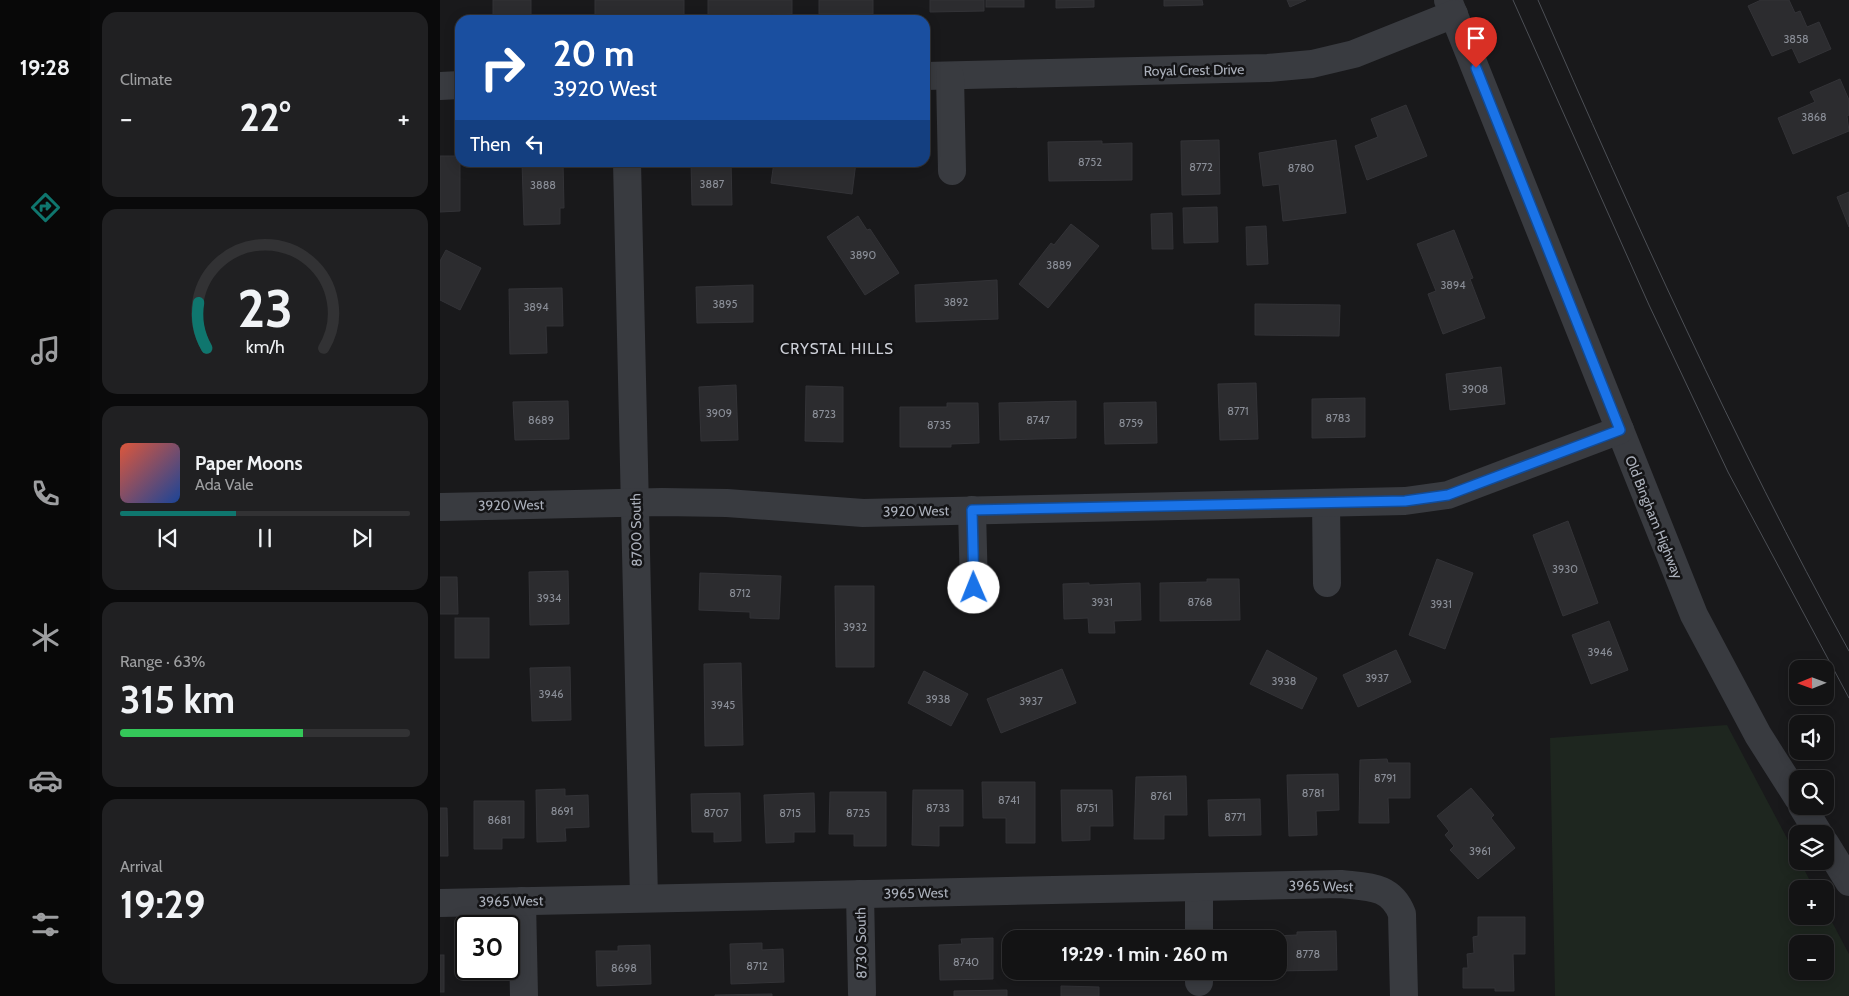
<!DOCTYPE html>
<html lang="en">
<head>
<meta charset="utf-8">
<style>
	body { margin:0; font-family:Cabin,sans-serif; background:#202022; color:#f1f3f6; height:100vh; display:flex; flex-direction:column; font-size:19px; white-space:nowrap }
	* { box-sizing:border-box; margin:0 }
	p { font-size:16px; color:#9d9ea0 }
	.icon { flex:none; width:28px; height:28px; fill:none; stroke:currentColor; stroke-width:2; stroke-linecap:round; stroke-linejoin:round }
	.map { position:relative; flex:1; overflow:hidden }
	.panel { display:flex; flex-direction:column; gap:12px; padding:12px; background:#0a0a0b; width:350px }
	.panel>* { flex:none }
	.guide { position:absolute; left:15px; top:15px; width:475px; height:152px; border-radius:15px; box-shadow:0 2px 12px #0003,0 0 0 1px #323234; background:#1a4fa0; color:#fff; overflow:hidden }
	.needle { width:32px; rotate:269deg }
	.tools { position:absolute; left:1349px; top:660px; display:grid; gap:10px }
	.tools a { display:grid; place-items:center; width:45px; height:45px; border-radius:10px; background:#131314; box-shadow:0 2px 12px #0003,0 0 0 1px #323234; font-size:25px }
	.speed { position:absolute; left:15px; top:915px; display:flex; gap:10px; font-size:25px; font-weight:700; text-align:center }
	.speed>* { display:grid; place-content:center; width:65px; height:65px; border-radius:50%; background:#131314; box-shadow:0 2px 12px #0003,0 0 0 1px #323234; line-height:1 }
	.speed .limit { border:2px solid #111; border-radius:8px; background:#fff; color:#111 }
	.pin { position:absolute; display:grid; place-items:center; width:42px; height:42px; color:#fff; margin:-51px -21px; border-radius:50% 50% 50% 0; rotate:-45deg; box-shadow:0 0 5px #0007 }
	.pin .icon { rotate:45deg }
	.me { position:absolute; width:55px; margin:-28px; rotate:359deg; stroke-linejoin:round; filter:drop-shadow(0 0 4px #0008) }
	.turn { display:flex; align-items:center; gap:18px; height:105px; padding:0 15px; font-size:22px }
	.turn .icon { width:65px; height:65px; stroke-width:2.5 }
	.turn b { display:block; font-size:35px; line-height:42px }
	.then { display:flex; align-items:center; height:48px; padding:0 15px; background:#0003; gap:10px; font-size:19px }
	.big { font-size:38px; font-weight:800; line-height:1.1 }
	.panel .widget { flex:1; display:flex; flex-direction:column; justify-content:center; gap:8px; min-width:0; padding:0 18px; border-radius:15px; background:#202022 }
	.panel .dial { align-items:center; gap:0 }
	.dial svg { height:130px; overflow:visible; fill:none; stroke:#323234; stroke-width:7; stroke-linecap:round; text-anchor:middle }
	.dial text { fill:#f1f3f6; stroke:none }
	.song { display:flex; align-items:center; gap:15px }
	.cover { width:60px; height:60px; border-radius:8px; background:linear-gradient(135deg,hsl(10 70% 55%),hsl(220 70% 35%)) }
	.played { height:5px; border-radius:2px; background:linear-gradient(90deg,#0f766e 40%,#323234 40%) }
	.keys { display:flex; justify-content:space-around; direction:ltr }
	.heat { display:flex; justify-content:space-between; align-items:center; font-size:28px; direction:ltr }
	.charge { height:8px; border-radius:4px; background:linear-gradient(90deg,#34c759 63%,#323234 0) }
	.trip { position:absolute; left:562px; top:930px; width:285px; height:50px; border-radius:15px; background:#131314; box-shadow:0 2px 12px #0003,0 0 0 1px #323234; font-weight:800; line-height:50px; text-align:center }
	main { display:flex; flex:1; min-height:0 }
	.tab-bar { display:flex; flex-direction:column; width:90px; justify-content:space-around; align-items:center; background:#080808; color:#9d9ea0 }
	.tab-bar .icon { width:35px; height:35px }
	.tab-bar .active { color:#0f766e }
	.tab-bar b { font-size:22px; color:#f1f3f6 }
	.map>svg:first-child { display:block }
	.green { fill:#1e261f; fill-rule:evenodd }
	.building { fill:#2c2c2f; stroke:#333337 }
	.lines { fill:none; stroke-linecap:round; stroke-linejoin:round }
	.minor { stroke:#393b40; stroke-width:28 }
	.tram { stroke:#4c4f55; stroke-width:1 }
	.route-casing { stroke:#114b97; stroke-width:12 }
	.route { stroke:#1a73e8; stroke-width:9 }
	.labels { text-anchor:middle; stroke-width:5; stroke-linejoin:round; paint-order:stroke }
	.number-label { font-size:11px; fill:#8a8e97 }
	.street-label { font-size:14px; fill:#abb0bb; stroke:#141416 }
	.neighbourhood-label { font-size:15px; letter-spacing:1px; fill:#cccfd7; stroke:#141416 }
</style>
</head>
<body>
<main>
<nav class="tab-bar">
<b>19:28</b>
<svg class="icon active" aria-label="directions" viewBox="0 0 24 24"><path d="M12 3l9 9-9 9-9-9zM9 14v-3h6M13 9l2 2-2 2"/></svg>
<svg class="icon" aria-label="music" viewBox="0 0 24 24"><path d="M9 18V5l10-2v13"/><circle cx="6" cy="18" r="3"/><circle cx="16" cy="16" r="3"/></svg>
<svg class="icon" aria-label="phone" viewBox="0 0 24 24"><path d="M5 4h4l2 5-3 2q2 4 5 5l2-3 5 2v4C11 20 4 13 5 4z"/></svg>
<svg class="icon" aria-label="climate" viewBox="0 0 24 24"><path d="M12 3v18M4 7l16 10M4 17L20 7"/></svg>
<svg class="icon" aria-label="car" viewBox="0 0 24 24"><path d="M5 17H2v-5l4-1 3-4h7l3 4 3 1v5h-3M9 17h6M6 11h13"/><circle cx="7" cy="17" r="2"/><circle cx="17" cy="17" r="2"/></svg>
<svg class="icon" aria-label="filters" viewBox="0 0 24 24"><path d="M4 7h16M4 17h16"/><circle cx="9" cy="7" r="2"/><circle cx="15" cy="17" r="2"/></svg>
</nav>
<section class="panel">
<div class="widget"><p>Climate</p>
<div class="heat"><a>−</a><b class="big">22°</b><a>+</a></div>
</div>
<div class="widget dial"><svg viewBox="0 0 100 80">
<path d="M14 69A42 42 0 1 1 86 69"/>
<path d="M14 69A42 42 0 0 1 9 41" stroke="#0f766e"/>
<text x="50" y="56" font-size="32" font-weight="700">23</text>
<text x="50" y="72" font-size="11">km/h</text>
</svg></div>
<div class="widget">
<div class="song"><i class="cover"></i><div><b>Paper Moons</b><p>Ada Vale</p></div></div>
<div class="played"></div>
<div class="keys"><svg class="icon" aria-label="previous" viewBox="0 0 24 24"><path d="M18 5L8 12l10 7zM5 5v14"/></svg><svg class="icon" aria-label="pause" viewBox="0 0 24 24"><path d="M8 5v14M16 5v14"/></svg><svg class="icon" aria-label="next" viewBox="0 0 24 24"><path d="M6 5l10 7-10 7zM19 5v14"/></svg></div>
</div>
<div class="widget"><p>Range · 63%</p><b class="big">315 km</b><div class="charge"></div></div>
<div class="widget"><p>Arrival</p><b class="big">19:29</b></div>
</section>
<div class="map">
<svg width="1409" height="996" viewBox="0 0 1409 996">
	<rect width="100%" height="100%" fill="#19191b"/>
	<!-- green -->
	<path class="green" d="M1287,725L1357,857L1358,861H1360L1374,889H1358V916H1385V909L1409,954V996H1115L1110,738ZM1358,944H1385V971H1358Z"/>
	<!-- building -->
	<g class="building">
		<rect x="53" y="0" width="38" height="20"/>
		<polygon points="155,0 244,0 244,18 155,20"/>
		<polygon points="268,0 352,0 352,14 268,16"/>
		<rect x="379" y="0" width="54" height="14"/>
		<polygon points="490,0 544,0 544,11 490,12"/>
		<rect x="546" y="0" width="38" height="7"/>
		<polygon points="616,0 654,0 654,7 616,8"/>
		<polygon points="724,0 762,0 763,5 724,6"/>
		<polygon points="847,0 866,0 850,7"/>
		<polygon points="1321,0 1349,0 1355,13 1360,11 1367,27 1379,22 1391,49 1359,63 1352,48 1332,56 1308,6"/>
		<polygon points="1400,79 1409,100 1409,115 1407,116 1409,131 1353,154 1338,118 1375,102 1370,92"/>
		<polygon points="966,105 987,156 927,180 915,146 938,137 931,119"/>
		<polygon points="779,140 780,194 742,195 741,141"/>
		<polygon points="896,140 906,213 843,221 839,184 823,186 819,153"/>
		<polygon points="662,141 662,144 692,143 692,180 609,181 608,142"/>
		<polygon points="0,156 20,156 20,211 0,212"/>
		<polygon points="82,162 123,162 124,208 120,208 120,224 84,225"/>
		<polygon points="251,162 291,162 292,205 252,205"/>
		<polygon points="334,162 416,162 412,194 331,183"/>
		<polygon points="1409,192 1409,227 1397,197"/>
		<polygon points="777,207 778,242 744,243 743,208"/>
		<polygon points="732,213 733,249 712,249 711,214"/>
		<polygon points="418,216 427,230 430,229 459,273 425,295 387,237"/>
		<polygon points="631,224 659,246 608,308 579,284 611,243 614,245"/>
		<polygon points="826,226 828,264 807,265 806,227"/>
		<polygon points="1014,230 1033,278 1030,279 1045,318 1003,334 988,294 996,291 977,244"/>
		<polygon points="6,250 41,268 20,310 0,300 0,261"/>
		<polygon points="557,280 558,319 476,322 475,285"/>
		<polygon points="313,285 313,322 257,323 256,287"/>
		<polygon points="122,288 123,326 106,326 107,353 70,354 69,289"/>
		<polygon points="815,304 900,305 899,336 815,335"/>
		<polygon points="1061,367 1065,404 1010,410 1006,374"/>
		<polygon points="816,383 818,439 780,440 778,384"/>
		<polygon points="296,385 298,440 261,441 259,387"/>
		<polygon points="366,386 403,387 403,442 365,441"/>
		<polygon points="925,398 925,437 872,438 872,399"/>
		<polygon points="128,401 129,439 75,440 73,402"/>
		<polygon points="636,401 636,438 560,440 559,403"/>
		<polygon points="716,402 717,443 665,444 664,403"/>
		<polygon points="507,403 538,403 539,443 511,444 511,447 460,447 460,407 507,407"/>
		<polygon points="1128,521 1158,603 1123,616 1093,535"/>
		<polygon points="997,559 1033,573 1005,649 969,635"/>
		<polygon points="128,571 129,624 90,625 89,572"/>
		<polygon points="260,573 341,576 339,619 310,618 310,612 259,610"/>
		<polygon points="0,577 17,577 18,614 0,614"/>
		<polygon points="767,579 799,579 800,620 720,621 720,583 767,582"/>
		<polygon points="649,583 649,585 700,583 701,620 674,621 675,633 649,633 648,618 624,619 623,584"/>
		<polygon points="395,586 434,586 434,667 396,667"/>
		<rect x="15" y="618" width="34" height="40"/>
		<polygon points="1169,621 1188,670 1151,684 1132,635"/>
		<polygon points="827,650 877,678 862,709 810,684"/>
		<polygon points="956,650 971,682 918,707 903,675"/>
		<polygon points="301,663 303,745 265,746 264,664"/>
		<polygon points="130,667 131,720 92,721 90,668"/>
		<polygon points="622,669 636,703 561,733 547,699"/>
		<polygon points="484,671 528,694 511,726 468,703"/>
		<polygon points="947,759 948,763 970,763 970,798 948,798 949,823 919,823 920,760"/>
		<polygon points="898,774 899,810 876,811 877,835 849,836 847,775"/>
		<polygon points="746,776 747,815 724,815 724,839 694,839 696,777"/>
		<polygon points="542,782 595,782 595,843 566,843 566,818 543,818"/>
		<polygon points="1031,788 1054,815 1051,818 1075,848 1038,879 1010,850 1014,846 1005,835 1009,831 997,816"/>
		<polygon points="125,789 125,796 148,795 149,827 125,828 126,841 97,842 96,790"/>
		<polygon points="473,790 523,790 523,826 499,826 499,846 472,845"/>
		<polygon points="621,790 672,790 673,826 650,826 650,840 622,841"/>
		<polygon points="390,792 446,792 446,846 414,846 414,834 389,834"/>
		<polygon points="300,793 301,841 274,842 274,832 252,832 251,794"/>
		<polygon points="374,793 375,832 354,832 354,842 326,843 324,795"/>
		<polygon points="820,799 821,835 769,836 768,800"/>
		<polygon points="34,801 84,801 84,838 62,838 62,849 34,849"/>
		<polygon points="0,808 7,808 8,856 0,856"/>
		<polygon points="1038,917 1085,917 1085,954 1073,954 1074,991 1055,991 1055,988 1023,988 1023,968 1028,968 1027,954 1034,953 1033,937 1038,936"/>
		<polygon points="896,931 897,970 835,971 839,971 839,939 834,939 834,936 857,935 857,932"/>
		<polygon points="656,937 656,939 618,939 618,938"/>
		<polygon points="553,938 553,979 500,980 499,945 522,944 521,939"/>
		<polygon points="322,943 322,950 343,949 344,982 291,984 290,944"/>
		<polygon points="210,945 211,984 157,986 156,951 178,951 178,946"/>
		<rect x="0" y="955" width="4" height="37"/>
		<rect x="618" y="971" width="65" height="6"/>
		<polygon points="621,986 659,987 659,996 621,996"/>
		<polygon points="567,990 567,996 514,996 514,991"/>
		<polygon points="332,994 332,996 275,996 275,995"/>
	</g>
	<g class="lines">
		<!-- minor -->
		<g class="minor">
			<polyline points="1008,0 1254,615 1318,735 1358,798"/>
			<polyline points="485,76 828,68 872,64 914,54 1014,14"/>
			<polyline points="510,76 512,171"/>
			<polyline points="0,86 20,85"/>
			<polyline points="187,162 204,898"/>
			<polyline points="886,503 887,583"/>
			<polyline points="0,507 222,502 287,503 423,513 965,501 1008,495 1180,430"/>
			<polyline points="532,510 534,589"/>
			<polyline points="1362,806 1379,834"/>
			<polyline points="1385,843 1409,882"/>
			<polyline points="759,887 759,939"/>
			<polyline points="420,894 422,993"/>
			<polyline points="82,901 84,996"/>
			<path d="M0,903L901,884C928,887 951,885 962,914L964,996"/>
			<polyline points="759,971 759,982"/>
		</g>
		<!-- tram -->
		<g class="tram">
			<polyline points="1073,0 1209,305 1288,472 1409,698"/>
			<path d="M1098,0C1194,220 1293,440 1409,651"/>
		</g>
	</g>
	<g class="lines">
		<defs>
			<polyline id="route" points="534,588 532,510 965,501 1008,495 1180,430 1036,68"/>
		</defs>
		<!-- route casing -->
		<use href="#route" class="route-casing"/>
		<!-- route -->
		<use href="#route" class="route"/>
	</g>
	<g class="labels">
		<!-- number labels -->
		<g class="number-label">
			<text x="1356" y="43">3858</text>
			<text x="1374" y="121">3868</text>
			<text x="650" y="166">8752</text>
			<text x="761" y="171">8772</text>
			<text x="861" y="172">8780</text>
			<text x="272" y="188">3887</text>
			<text x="103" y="189">3888</text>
			<text x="423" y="259">3890</text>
			<text x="619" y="269">3889</text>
			<text x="1013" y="289">3894</text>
			<text x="516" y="306">3892</text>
			<text x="285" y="308">3895</text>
			<text x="96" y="311">3894</text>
			<text x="1035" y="393">3908</text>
			<text x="798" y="415">8771</text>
			<text x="279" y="417">3909</text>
			<text x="384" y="418">8723</text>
			<text x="898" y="422">8783</text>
			<text x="101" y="424">8689</text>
			<text x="598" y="424">8747</text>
			<text x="691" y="427">8759</text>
			<text x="499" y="429">8735</text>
			<text x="1125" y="573">3930</text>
			<text x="300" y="597">8712</text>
			<text x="109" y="602">3934</text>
			<text x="662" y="606">3931</text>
			<text x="760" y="606">8768</text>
			<text x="1001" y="608">3931</text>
			<text x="415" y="631">3932</text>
			<text x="1160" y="656">3946</text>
			<text x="937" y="682">3937</text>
			<text x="844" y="685">3938</text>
			<text x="111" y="698">3946</text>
			<text x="498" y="703">3938</text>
			<text x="591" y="705">3937</text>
			<text x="283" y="709">3945</text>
			<text x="945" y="782">8791</text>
			<text x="873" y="797">8781</text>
			<text x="721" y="800">8761</text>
			<text x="569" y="804">8741</text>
			<text x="498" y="812">8733</text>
			<text x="647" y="812">8751</text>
			<text x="122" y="815">8691</text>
			<text x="276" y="817">8707</text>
			<text x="350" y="817">8715</text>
			<text x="418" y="817">8725</text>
			<text x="795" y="821">8771</text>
			<text x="59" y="824">8681</text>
			<text x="1040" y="855">3961</text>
			<text x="868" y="958">8778</text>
			<text x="526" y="966">8740</text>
			<text x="317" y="970">8712</text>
			<text x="184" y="972">8698</text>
		</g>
		<!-- street labels -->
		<g class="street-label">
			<text transform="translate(754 70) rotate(-1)" y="5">Royal Crest Drive</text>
			<text transform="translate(71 505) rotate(-1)" y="5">3920 West</text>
			<text transform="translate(476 511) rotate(-1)" y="5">3920 West</text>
			<text transform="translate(1214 517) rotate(68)" y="5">Old Bingham Highway</text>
			<text transform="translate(196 530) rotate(-91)" y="5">8700 South</text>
			<text transform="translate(881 886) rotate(1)" y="5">3965 West</text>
			<text transform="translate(476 893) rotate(-1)" y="5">3965 West</text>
			<text transform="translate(71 901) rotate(-1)" y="5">3965 West</text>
			<text transform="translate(421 943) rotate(-91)" y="5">8730 South</text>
		</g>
		<!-- neighbourhood labels -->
		<g class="neighbourhood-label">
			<text x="397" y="354">CRYSTAL HILLS</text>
		</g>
	</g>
</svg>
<div class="tools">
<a><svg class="needle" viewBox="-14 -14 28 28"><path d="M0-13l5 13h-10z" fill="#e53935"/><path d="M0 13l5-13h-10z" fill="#9d9ea0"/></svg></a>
<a><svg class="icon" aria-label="sound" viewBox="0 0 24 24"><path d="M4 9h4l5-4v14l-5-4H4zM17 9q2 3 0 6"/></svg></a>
<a><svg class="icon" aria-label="search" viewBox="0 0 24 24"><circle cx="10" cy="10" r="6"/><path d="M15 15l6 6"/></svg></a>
<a><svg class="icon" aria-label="layers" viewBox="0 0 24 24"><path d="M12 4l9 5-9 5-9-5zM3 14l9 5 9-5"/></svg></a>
<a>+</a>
<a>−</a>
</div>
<div class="speed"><div class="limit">30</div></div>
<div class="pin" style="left:1036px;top:68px;background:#d93025"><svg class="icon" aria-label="arrive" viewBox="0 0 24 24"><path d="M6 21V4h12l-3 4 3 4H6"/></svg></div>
<svg class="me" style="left:534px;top:588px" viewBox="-20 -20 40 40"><circle r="19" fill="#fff"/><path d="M0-13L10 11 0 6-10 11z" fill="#1a73e8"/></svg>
<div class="trip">19:29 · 1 min · 260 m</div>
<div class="guide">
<div class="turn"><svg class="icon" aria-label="right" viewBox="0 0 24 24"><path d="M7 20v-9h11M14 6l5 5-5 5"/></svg><div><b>20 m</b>3920 West</div></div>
<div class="then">Then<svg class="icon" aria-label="left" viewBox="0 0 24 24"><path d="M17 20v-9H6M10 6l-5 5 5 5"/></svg></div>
</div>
</div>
</main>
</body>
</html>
